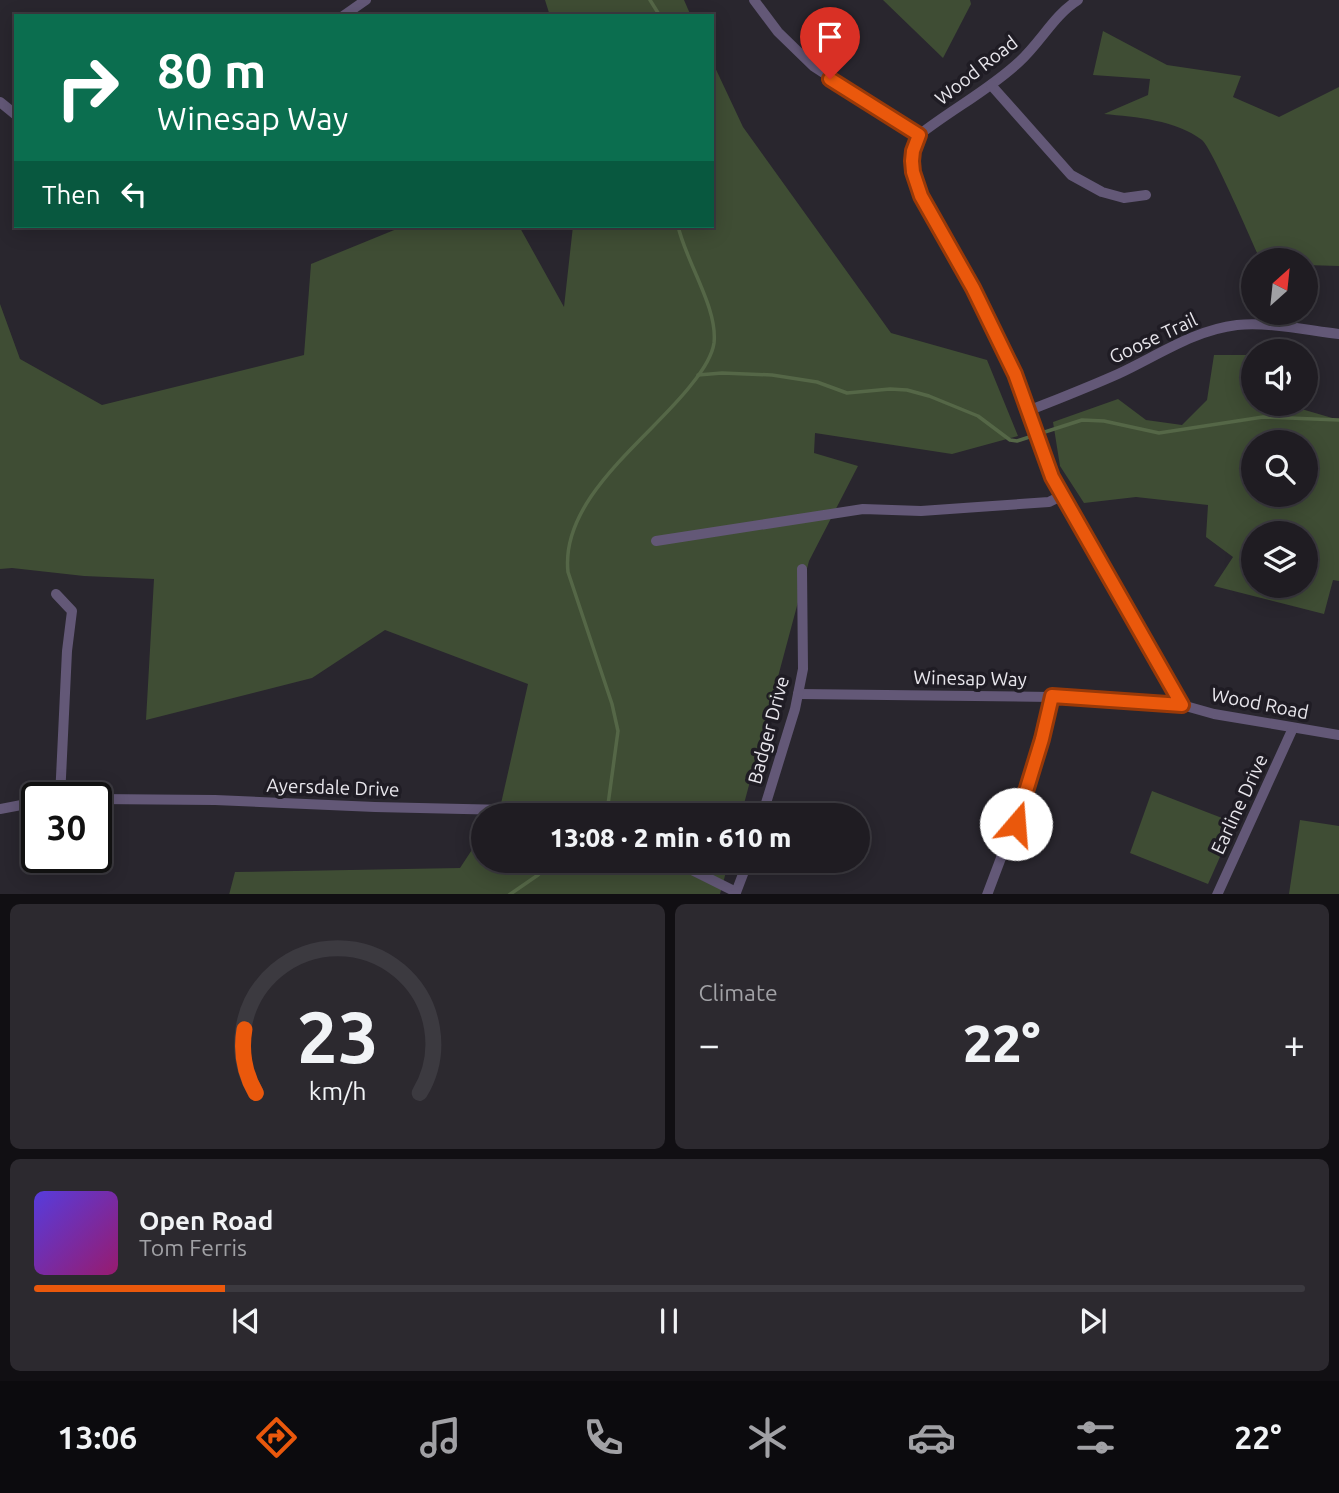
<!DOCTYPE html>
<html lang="en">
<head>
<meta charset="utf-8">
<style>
	body { margin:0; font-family:Ubuntu,sans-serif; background:#2c292f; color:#f1f3f6; height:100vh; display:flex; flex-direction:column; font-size:26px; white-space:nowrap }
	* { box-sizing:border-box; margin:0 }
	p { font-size:23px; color:#a1a1a5 }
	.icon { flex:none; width:38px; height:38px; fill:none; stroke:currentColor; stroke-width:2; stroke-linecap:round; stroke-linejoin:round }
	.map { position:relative; height:894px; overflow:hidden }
	.side { display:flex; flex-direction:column; gap:10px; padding:10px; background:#110f13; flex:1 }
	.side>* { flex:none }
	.hud { position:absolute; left:14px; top:14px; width:700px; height:214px; border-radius:0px; box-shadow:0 4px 18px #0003,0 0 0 2px #3c3a40; background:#0b6e4f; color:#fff; overflow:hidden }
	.needle { width:46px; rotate:27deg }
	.controls { position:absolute; left:1241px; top:248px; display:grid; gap:14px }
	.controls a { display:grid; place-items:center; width:77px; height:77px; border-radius:50%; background:#1f1c22; box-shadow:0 4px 18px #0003,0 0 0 2px #3c3a40; font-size:35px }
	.speed { position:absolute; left:21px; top:782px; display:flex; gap:14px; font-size:35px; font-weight:700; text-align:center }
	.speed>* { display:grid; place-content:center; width:91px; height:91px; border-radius:50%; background:#1f1c22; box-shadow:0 4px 18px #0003,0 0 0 2px #3c3a40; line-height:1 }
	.speed .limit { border:4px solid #111; border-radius:10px; background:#fff; color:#111 }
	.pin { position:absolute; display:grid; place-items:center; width:60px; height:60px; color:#fff; margin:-72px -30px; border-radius:50% 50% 50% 0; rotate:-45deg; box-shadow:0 0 7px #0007 }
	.pin .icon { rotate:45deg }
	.me { position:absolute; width:77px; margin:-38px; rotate:18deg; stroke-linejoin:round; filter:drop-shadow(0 0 5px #0008) }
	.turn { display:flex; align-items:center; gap:24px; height:147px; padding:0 28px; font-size:32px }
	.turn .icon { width:91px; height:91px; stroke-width:2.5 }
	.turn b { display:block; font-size:49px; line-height:60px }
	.then { display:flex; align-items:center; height:66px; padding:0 28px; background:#0003; gap:14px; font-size:26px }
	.big { font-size:52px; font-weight:800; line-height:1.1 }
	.side .tile { flex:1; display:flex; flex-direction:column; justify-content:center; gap:10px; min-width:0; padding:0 24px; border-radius:10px; background:#2c292f }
	.side .dial { align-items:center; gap:0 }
	.dial svg { height:182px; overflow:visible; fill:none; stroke:#3c3a40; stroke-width:7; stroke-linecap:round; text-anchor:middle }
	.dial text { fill:#f1f3f6; stroke:none }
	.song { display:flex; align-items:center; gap:21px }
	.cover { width:84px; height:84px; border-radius:10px; background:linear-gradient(135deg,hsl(250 70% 55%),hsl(320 70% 35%)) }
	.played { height:7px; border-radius:4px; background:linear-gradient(90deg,#ea580c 15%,#3c3a40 15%) }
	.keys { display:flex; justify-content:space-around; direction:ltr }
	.heat { display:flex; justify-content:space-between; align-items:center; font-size:38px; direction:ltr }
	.side .tiles { flex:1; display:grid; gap:10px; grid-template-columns:1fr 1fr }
	.tile:last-child { grid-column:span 2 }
	.trip { position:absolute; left:471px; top:803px; width:399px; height:70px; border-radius:35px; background:#1f1c22; box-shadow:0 4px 18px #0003,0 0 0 2px #3c3a40; font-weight:800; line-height:70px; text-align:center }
	.tab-bar { display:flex; height:112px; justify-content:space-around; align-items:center; background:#0c0b0e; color:#a1a1a5 }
	.tab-bar .icon { width:49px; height:49px }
	.tab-bar .selected { color:#ea580c }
	.tab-bar b { font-size:32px; color:#f1f3f6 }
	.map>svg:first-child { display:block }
	.green { fill:#3f4d34; fill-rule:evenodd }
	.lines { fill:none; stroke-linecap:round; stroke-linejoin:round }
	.stream { stroke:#556747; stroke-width:3.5 }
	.minor { stroke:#635877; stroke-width:10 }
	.route-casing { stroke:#983908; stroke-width:18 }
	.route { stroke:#ea580c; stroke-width:12 }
	.labels { text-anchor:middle; stroke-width:7; stroke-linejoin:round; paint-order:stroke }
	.street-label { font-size:19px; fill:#e8e6ec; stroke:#1f1c24 }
</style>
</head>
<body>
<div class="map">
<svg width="1339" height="895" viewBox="0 0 1339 895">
	<rect width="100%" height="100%" fill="#29262e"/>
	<!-- green -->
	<g class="green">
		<polygon points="545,0 684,0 691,16 550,16"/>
		<polygon points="883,0 970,0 971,4 943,58"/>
		<path d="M1103,31L1167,65L1241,76L1233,97L1279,117L1339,87V266L1306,265V261H1261C1252,242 1212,148 1202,140C1176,120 1136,117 1104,114L1148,95L1150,79L1093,75Z"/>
		<polygon points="712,61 743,127 891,333 987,360 1018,436 952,454 815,433 814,453 858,466 809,561 741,815 495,815 500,808 528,684 385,630 312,678 146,720 154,579 84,576 12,568 0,569 0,304 20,359 102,405 304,355 311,264 404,226 519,226 564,307 573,226 712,226"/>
		<path d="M1214,355H1253V404H1296L1298,408L1339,420V581L1333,580L1324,614L1214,586L1233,557L1206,537L1208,505L1136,497L1084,503L1060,466L1053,422L1118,399L1146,420L1182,425L1207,400ZM1253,443H1306V495H1253ZM1253,534H1306V586H1253Z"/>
		<polygon points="1152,791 1235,823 1208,884 1130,853"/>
		<polygon points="1300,820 1339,826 1339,894 1289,894"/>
		<polygon points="483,833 483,861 729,861 720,894 229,895 235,872 460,868"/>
	</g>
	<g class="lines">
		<!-- stream -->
		<g class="stream">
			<polyline points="650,0 660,16"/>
			<polyline points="698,375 722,373 772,375 817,382 847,393 890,389 907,390 929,396 978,416 1010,440 1017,441 1082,420 1104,421 1159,433 1263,417 1339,420"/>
			<path d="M607,812L618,731L612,704L568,572C560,498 650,438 691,385C700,374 712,357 714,343C718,308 686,262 678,226"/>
			<polyline points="509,895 538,875 552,861"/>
		</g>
		<!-- minor -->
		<g class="minor">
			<polyline points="754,0 778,32 813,66 919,135"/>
			<path d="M1078,0C1054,15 1041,42 1019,62C989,90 952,109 919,135L913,151L912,161L913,172L921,196L973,288L1015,374L1052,477L1182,705"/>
			<polyline points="343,16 366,0"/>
			<polyline points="991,85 1071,175 1102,192 1124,198 1146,195"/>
			<polyline points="0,102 16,115"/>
			<path d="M1028,411C1058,399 1089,387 1118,374C1157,356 1194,330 1237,325C1270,322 1306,330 1339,334"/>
			<polyline points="656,541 863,509 921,511 978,507 1049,502 1063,495"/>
			<polyline points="56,594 72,611 67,651 60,798"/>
			<polyline points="798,694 1052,697 1151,701 1182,705 1214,714 1339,735"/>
			<polyline points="96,799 215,800 375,807 508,810 569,816"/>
			<polyline points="0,809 37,802"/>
			<polyline points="762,816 795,709 803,669 802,569"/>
			<polyline points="674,861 736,892"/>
			<polyline points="735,895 748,861"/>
			<polyline points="987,895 1027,789 1052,697"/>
			<polyline points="1217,895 1293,728"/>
		</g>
	</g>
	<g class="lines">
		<defs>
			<polyline id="route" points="830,79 919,135 913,151 912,161 913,172 921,196 973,288 1015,374 1052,477 1182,705 1052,696 1042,739 1016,824"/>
		</defs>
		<!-- route casing -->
		<use href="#route" class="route-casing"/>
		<!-- route -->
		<use href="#route" class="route"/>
	</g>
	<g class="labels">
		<!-- street labels -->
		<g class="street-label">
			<text transform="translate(976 70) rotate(-38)" y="7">Wood Road</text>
			<text transform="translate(1153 338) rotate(-25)" y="7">Goose Trail</text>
			<text transform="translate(970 678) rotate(1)" y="7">Winesap Way</text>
			<text transform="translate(1260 703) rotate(11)" y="7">Wood Road</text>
			<text transform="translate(768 730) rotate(-75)" y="7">Badger Drive</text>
			<text transform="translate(333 787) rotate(2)" y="7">Ayersdale Drive</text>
			<text transform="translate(1239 804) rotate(-65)" y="7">Earline Drive</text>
		</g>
	</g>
</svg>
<div class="controls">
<a><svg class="needle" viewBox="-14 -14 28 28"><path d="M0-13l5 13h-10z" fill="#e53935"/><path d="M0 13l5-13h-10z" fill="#a1a1a5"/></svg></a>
<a><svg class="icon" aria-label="sound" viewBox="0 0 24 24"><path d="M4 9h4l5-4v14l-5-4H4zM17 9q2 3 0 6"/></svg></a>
<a><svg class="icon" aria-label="search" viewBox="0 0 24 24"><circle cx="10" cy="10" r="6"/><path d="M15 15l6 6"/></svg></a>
<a><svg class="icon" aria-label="layers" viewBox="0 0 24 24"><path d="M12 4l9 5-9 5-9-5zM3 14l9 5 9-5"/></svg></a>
</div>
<div class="speed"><div class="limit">30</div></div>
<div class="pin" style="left:830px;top:79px;background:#d93025"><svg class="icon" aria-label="arrive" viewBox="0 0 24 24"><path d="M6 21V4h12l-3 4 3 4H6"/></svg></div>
<svg class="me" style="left:1016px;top:824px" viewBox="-20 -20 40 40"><circle r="19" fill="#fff"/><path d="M0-13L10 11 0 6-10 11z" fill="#ea580c"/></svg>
<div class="trip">13:08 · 2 min · 610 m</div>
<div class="hud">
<div class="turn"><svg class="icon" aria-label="right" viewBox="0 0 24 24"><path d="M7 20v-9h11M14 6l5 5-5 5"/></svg><div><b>80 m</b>Winesap Way</div></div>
<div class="then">Then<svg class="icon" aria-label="left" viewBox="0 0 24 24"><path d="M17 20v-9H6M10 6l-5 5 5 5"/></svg></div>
</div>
</div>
<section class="side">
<div class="tiles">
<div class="tile dial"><svg viewBox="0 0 100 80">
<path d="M14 69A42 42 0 1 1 86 69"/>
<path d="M14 69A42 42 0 0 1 9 41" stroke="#ea580c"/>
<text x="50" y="56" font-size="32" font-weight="700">23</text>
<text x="50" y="72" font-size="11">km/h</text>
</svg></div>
<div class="tile"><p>Climate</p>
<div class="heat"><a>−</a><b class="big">22°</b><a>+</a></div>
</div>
<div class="tile">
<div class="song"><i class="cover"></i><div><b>Open Road</b><p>Tom Ferris</p></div></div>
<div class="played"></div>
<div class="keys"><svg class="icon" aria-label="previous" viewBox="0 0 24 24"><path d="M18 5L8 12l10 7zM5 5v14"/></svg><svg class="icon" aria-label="pause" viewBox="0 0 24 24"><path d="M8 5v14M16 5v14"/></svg><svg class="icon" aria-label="next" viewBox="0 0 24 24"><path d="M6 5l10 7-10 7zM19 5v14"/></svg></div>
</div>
</div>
</section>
<nav class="tab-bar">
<b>13:06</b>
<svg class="icon selected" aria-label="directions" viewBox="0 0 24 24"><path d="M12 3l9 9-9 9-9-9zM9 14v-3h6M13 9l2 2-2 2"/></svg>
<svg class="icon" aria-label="music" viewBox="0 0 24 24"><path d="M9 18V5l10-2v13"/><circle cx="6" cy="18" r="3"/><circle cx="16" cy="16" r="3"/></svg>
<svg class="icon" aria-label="phone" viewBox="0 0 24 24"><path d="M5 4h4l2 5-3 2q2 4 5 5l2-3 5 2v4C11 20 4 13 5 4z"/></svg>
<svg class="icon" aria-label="climate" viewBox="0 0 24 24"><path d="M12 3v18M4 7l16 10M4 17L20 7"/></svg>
<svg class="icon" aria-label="car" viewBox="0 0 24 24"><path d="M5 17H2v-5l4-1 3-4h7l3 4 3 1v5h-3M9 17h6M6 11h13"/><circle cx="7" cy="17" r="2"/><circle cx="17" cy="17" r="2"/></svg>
<svg class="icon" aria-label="filters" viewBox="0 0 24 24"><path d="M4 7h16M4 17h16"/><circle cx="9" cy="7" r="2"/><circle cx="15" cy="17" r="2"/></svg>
<b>22°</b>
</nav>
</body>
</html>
